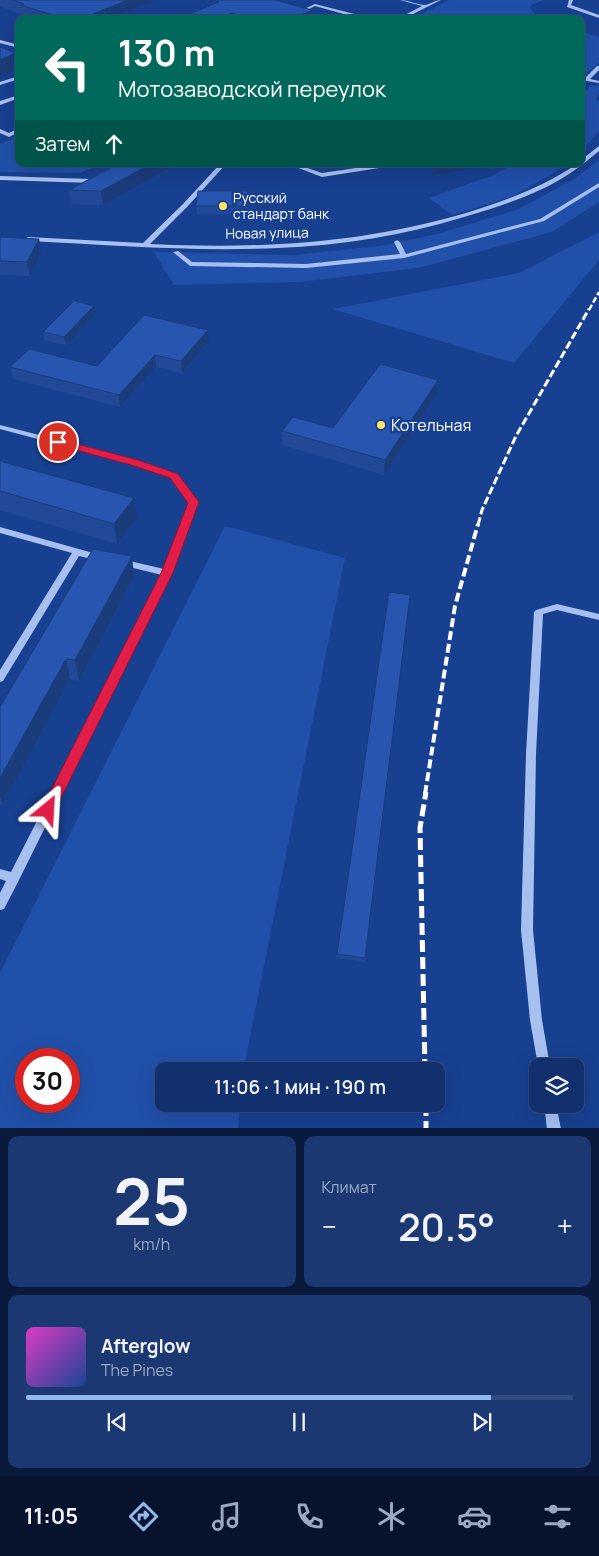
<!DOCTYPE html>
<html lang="ru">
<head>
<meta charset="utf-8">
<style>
	body { margin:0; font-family:Manrope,sans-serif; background:#1b3872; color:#f1f3f6; height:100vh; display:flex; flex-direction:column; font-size:19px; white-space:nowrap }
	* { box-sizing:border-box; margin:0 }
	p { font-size:16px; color:#9ca9c2 }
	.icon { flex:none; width:28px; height:28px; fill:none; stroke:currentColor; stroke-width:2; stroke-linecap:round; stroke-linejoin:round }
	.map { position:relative; height:1128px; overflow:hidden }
	.side { display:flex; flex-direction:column; gap:8px; padding:8px; background:#0a1a3c; flex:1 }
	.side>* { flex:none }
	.top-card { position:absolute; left:15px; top:15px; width:570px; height:152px; border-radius:10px; box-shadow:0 5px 20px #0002,0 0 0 1px #314b80; background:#00695c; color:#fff; overflow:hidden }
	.controls { position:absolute; left:529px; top:1058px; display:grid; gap:10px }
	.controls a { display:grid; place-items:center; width:55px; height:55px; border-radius:10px; background:#12306d; box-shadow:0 5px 20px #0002,0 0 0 1px #314b80; font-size:25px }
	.speed { position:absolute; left:15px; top:1048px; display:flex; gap:10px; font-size:25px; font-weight:700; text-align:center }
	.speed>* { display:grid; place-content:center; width:65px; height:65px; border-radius:50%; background:#12306d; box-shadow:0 5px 20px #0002,0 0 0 1px #314b80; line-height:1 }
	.speed .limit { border:8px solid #d22; background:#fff; color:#111 }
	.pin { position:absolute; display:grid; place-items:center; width:42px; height:42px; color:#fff; margin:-21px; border:2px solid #fff; border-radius:50%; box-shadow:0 1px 5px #0007 }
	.me { position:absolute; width:55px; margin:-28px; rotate:27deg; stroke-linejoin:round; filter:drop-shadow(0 0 4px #0008) }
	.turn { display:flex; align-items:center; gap:18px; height:105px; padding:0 20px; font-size:22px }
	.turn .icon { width:65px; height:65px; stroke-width:2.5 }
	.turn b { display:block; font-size:35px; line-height:42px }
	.then { display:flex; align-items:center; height:48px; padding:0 20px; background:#0003; gap:10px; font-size:19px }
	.big { font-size:38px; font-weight:600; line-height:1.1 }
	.side .widget { flex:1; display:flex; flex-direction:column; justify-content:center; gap:8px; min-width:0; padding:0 18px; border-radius:10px; background:#1b3872 }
	.side .dial { align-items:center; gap:0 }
	.dial b { font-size:65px; line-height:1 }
	.song { display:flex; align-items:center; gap:15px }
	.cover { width:60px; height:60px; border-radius:8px; background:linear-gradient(135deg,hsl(310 70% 55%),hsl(220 70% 35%)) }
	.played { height:5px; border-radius:2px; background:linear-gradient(90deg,#90b9f0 85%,#314b80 85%) }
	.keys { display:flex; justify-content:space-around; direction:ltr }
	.heat { display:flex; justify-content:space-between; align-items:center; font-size:28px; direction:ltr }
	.side .tiles { flex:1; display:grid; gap:8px; grid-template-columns:1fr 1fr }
	.widget:last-child { grid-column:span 2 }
	.trip { position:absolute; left:155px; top:1062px; width:290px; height:50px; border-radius:10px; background:#12306d; box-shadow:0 5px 20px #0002,0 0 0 1px #314b80; font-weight:600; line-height:50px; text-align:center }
	.menu { display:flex; height:80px; justify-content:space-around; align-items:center; background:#07132c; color:#9ca9c2 }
	.menu .icon { width:35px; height:35px }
	.menu .on { color:#90b9f0 }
	.menu b { font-size:22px; color:#f1f3f6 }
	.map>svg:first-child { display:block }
	.green { fill:#2150ab; fill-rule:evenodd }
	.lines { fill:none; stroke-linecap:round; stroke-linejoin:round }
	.minor { fill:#a7c0f0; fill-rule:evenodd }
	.rail-far3 { stroke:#fff; stroke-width:2.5; stroke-dasharray:6 2.5; stroke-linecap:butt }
	.rail-far2 { stroke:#fff; stroke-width:3; stroke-dasharray:8 3; stroke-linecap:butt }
	.rail-far1 { stroke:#fff; stroke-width:4; stroke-dasharray:9 4; stroke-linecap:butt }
	.rail { stroke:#fff; stroke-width:5; stroke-dasharray:12 5; stroke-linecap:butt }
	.wall { fill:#224997 }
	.shaded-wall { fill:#1b3c7b }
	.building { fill:#2755b0; stroke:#1b3c7b }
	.route { fill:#e11d48; stroke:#92132f }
	.poi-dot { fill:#ffe365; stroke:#184091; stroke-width:2 }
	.labels { text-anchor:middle; stroke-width:5; stroke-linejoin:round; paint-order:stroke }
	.far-poi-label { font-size:14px; fill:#fff; stroke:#184091; text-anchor:start }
	.far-street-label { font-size:14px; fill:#fff; stroke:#184091 }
	.poi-label { font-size:16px; fill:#fff; stroke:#184091; text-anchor:start }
</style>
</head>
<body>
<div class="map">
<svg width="599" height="1129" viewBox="0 0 599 1129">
	<rect width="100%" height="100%" fill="#184091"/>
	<!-- green -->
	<g class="green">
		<polygon points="449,0 543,0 531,5 530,8 536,15 544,19 403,19 413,14 418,16"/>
		<polygon points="581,32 599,37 599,63 584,76 581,76"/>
		<polygon points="590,85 599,86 599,93 595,100 599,101 599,131 581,152 581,100"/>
		<polygon points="19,136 19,164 100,164 80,173 0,172 0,144"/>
		<polygon points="599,160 599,202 552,232 418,268 299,282 174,285 154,252 294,255 380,246 441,233 519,209 574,179"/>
		<polygon points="513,164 567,164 547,177 511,197 452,215 429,198 494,175"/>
		<polygon points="599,232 599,260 514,363 333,309 519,273"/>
		<path d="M225,526L345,558L243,1071H164V1104H240L238,1128H0V973ZM26,1059H69V1101H26Z"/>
	</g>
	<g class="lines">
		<!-- minor -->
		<g class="minor">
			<path d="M400,0C408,0 418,5 425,5C431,4 435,0 441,0L403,19H397L422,6Z"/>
			<polygon points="569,0 573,0 571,5 599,15 599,18 567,7"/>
			<polygon points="315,4 370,18 370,19 362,19 315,6 299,14 295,13"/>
			<polygon points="0,40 19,45 19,48 0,43"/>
			<polygon points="597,66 599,66 599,70 590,79 599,81 599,83 581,80 581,78 585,78"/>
			<polygon points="19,76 19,79 0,85 0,82"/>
			<polygon points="19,95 19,98 0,105 0,101"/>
			<polygon points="19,128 19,132 9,137 0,133 0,129 9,133"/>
			<path d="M599,146V151C589,159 580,167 569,174C537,195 500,206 464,217C404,235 341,246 278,248C195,252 111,245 28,241L25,239L28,237L143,243L183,204L220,164H226L187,207L150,244C260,249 360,244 466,213C505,201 543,187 577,164H581V160Z"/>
			<polygon points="288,164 296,164 322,173 383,164 395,164 392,166 322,177"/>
			<polygon points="0,176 91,179 97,176 100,178 92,183 0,180"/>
			<polygon points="599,183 599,187 544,221 404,258 306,268 190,266 173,252 178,251 192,262 306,264 400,254 394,242 397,240 400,242 406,254 540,219"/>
			<polygon points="0,425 137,460 177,474 198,502 171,573 18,882 4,909 0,910 0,893 6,881 0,879 0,869 11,872 162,575 121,565 117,562 121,559 164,569 190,502 171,478 131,464 0,429"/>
			<polygon points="0,527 104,556 105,558 101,561 79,556 3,681 0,682 0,670 72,553 0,533"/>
			<polygon points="557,604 599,614 599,620 557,610 543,614 536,754 533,930 542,1020 550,1066 538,1066 530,1020 521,930 526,754 534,612 536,610"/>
			<polygon points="544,1104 556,1104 561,1129 547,1129"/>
		</g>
		<!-- rail-far3 -->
		<polyline class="rail-far3" points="589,310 599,292"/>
		<!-- rail-far2 -->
		<polyline class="rail-far2" points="478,525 482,510 516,436 589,309"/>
		<!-- rail-far1 -->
		<polyline class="rail-far1" points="425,794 455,606 478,524"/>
		<!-- rail -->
		<g class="rail">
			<polyline points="425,1071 420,828 426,792"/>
			<polyline points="426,1104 426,1129"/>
		</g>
	</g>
	<!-- wall -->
	<g class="wall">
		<polygon points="0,0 154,0 154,1 110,19 30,19 23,16 22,14 0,7"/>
		<polygon points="213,0 312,19 177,19 213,4"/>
		<polygon points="118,164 103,205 71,204 69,190"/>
		<polygon points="248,198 247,214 197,214 196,206"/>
		<polygon points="0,237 39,239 41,253 30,276 0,275"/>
		<polygon points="96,314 66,345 44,340 43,332"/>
		<polygon points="209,341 182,373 156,367 120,407 13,379 10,367 97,366"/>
		<polygon points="438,380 437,394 384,475 282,445 282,431 333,428"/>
		<polygon points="0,461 137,518 117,544 0,510"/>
		<polygon points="134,576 79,681 70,679 3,804 0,804 0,707"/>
		<polygon points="410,595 365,962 337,958 337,954"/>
	</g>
	<!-- shaded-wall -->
	<g class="shaded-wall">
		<polygon points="128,0 154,0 154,1 110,19 80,19"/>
		<polygon points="312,10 312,19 293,19"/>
		<polygon points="232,13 232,19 218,19"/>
		<polygon points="16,53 19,69 0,77 0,60"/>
		<polygon points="151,164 176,164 103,205 101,191"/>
		<polygon points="433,164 480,164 473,168 432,176"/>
		<polygon points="39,239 41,253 30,276 27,262"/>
		<polygon points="94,306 96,314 66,345 64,337"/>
		<polygon points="208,330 209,341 182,373 181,361"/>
		<polygon points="155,355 156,367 120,407 119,395"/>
		<polygon points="438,380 437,394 384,475 385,460"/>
		<polygon points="134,498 137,518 117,544 114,524"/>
		<polygon points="132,556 134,576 79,681 75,660"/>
		<polygon points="66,659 70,679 3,804 0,796 0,778"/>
	</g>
	<!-- building -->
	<g class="building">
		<polygon points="12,0 128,0 80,19 65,19 21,5 24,4"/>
		<polygon points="213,0 275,0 312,10 293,19 252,19 232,13 218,19 177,19 219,2"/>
		<polygon points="0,47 16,53 0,60"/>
		<polygon points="118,164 151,164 101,191 69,190"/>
		<polygon points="198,191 248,191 247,206 196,206"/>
		<polygon points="0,237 39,239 27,262 0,261"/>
		<polygon points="74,301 94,306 64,337 43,332"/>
		<polygon points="144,315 208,330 181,361 155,355 119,395 10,367 29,349 97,366"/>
		<polygon points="380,364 438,380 385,460 282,431 293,417 333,428"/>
		<polygon points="0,461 134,498 114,524 0,491"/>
		<polygon points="93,549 132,556 75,660 66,659 0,778 0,707"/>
		<polygon points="389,592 410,595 365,958 337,954"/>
	</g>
	<!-- route -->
	<polygon class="route" points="58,439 138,460 178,474 199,502 173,573 53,814 48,816 43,814 41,810 161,573 188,503 170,478 131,465 54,444 54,440"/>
	<!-- markers -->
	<g class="poi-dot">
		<circle cx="223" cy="206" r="5"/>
		<circle cx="381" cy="425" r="5"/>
	</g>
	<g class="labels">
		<!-- far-poi labels -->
		<g class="far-poi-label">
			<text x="233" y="203">Русский<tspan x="233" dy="16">стандарт банк</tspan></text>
		</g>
		<!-- far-street labels -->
		<g class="far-street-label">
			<text transform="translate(267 233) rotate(-1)" y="5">Новая улица</text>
		</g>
		<!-- poi labels -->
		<g class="poi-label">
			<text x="391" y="431">Котельная</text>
		</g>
	</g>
</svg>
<div class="controls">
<a><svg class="icon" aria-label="layers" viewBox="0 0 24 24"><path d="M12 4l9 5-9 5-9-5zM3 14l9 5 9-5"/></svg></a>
</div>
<div class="speed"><div class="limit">30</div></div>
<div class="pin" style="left:58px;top:442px;background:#d93025"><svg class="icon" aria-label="arrive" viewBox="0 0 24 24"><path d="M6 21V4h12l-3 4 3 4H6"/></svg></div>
<svg class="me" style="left:48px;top:810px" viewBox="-20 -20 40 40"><path d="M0-17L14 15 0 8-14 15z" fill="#e11d48" stroke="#fff" stroke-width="4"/></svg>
<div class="trip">11:06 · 1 мин · 190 m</div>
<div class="top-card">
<div class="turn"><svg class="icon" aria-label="left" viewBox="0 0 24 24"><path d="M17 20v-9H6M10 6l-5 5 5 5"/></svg><div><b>130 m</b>Мотозаводской переулок</div></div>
<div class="then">Затем<svg class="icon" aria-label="ahead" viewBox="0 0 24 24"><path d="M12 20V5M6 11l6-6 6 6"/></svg></div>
</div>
</div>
<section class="side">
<div class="tiles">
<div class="widget dial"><b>25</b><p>km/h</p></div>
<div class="widget"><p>Климат</p>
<div class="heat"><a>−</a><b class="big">20.5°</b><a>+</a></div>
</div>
<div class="widget">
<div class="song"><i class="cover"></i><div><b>Afterglow</b><p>The Pines</p></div></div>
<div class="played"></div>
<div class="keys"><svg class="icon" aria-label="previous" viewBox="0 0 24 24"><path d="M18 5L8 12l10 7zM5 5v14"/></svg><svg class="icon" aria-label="pause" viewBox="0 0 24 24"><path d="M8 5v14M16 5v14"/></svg><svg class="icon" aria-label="next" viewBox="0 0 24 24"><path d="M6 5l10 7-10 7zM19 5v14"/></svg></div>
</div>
</div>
</section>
<nav class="menu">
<b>11:05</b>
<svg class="icon on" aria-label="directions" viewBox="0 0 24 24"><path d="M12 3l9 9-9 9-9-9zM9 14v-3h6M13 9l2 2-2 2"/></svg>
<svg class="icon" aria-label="music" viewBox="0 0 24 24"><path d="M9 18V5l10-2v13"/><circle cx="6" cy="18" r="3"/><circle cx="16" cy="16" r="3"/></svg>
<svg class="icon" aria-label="phone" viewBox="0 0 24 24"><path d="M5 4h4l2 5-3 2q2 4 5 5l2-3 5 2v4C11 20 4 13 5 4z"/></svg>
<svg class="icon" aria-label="climate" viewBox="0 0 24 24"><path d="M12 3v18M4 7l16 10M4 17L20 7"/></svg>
<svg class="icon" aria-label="car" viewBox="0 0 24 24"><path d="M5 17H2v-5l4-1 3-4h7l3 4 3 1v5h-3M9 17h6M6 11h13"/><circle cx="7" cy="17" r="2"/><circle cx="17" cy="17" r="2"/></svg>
<svg class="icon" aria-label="filters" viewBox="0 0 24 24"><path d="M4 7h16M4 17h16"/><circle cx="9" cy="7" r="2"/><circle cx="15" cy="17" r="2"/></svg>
</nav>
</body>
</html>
